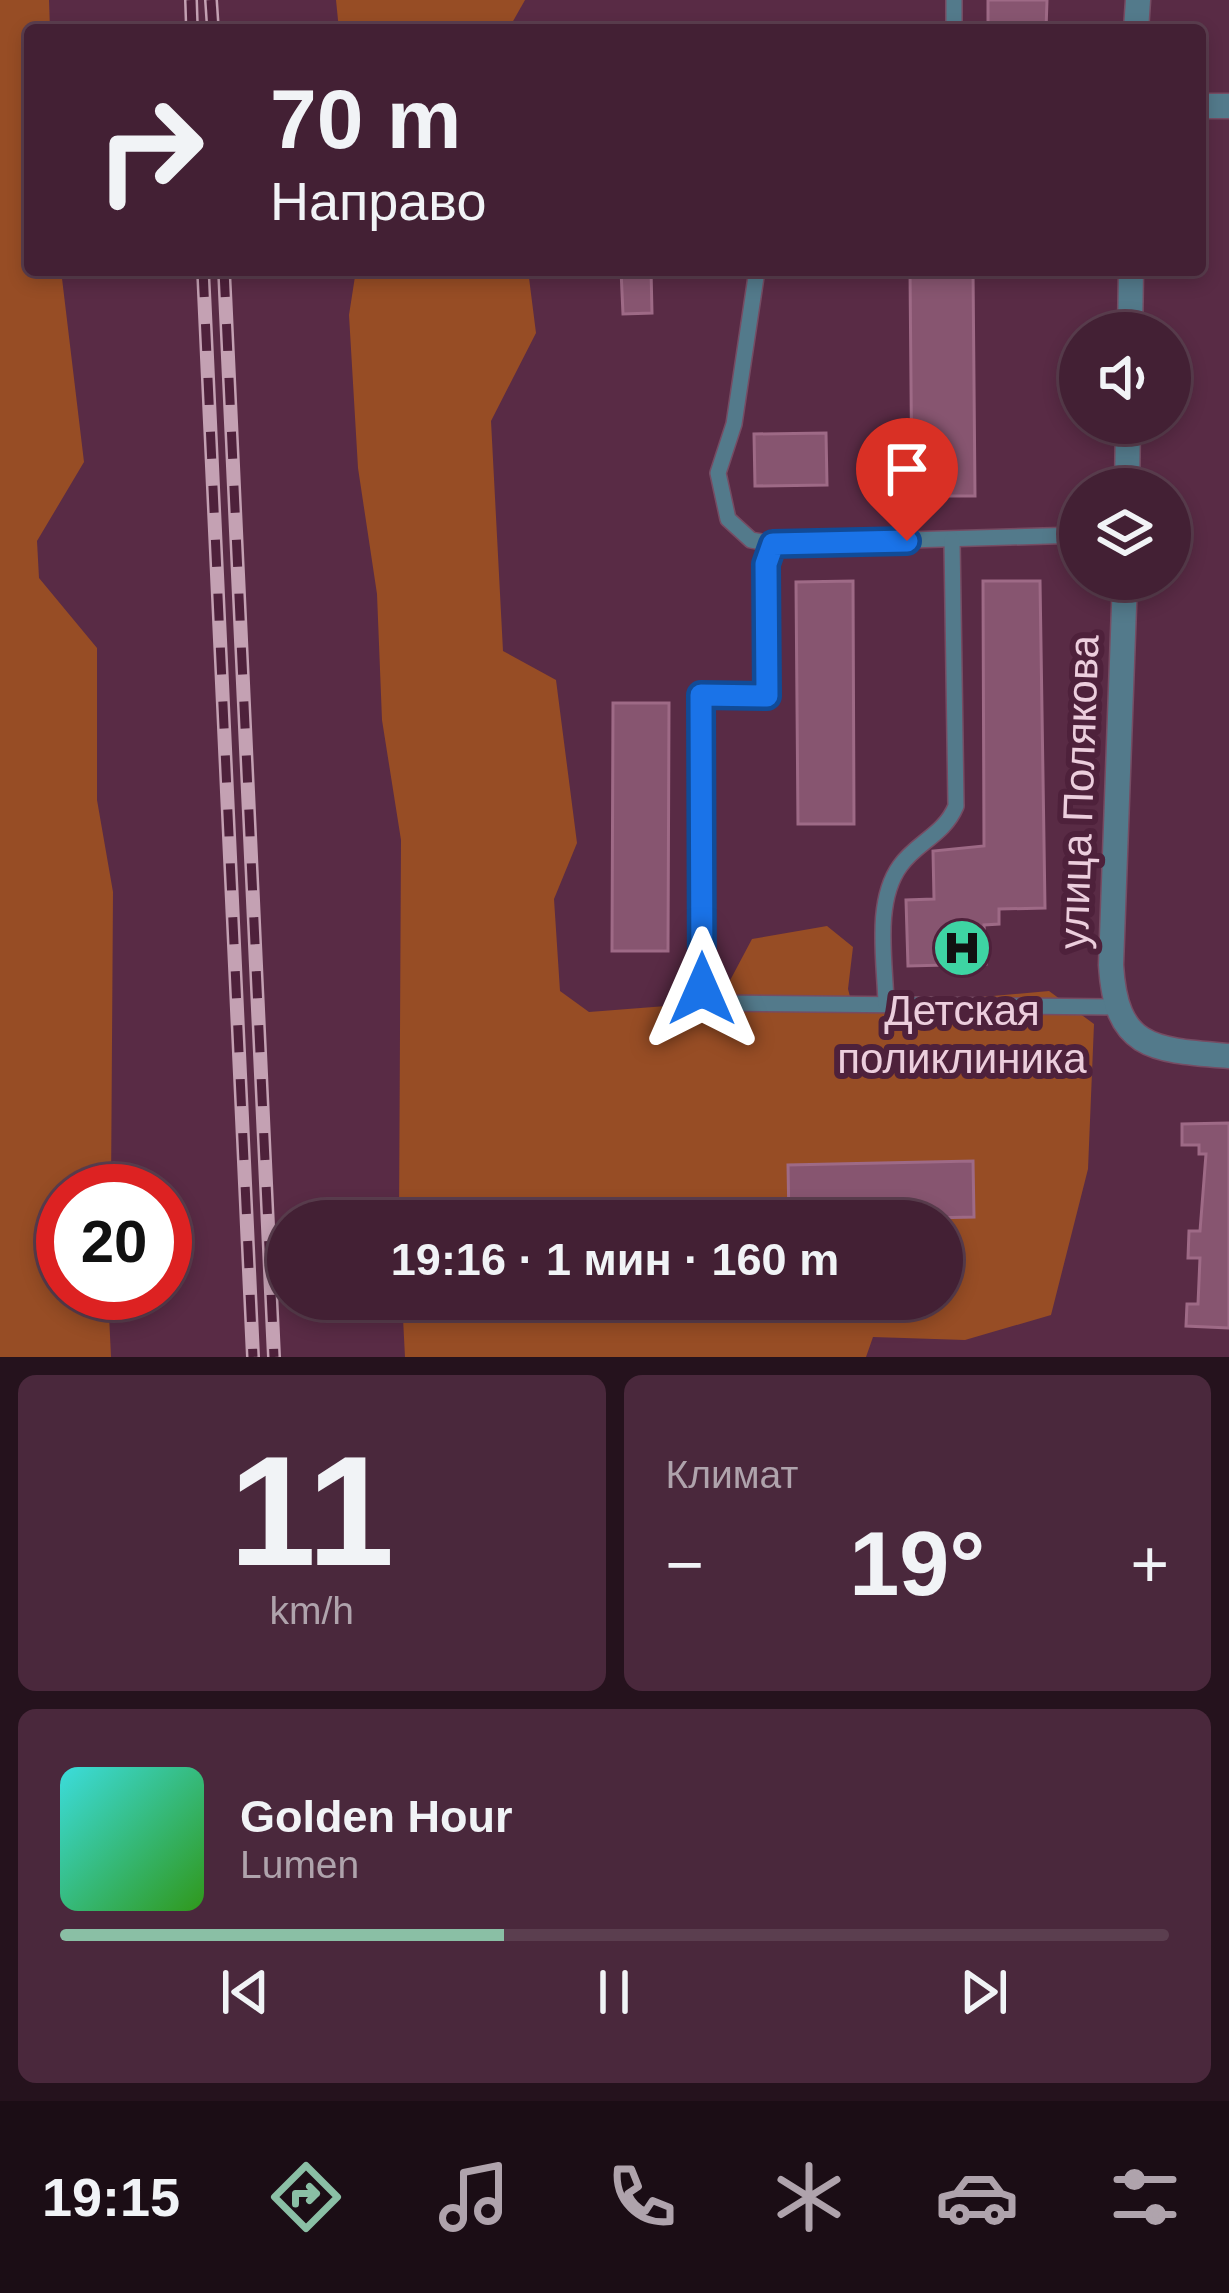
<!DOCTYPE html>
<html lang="ru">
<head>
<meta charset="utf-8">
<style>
	body { margin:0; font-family:Helvetica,sans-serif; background:#4a283c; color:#f1f3f6; height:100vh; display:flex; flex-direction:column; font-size:45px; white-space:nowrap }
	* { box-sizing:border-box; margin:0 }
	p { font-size:39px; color:#afa3ac }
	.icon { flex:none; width:66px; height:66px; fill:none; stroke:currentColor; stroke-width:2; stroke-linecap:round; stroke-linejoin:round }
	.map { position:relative; height:1357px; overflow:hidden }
	.sheet { display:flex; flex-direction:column; gap:18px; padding:18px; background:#25121d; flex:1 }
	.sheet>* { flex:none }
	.banner { position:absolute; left:24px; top:24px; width:1182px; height:252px; border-radius:12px; box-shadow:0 6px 18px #0003,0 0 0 3px #5b3e4f; background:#432034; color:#f1f3f6; overflow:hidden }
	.tools { position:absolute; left:1059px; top:312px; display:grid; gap:24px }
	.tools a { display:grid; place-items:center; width:132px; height:132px; border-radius:50%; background:#432034; box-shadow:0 6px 18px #0003,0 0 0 3px #5b3e4f; font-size:60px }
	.speed { position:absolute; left:36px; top:1164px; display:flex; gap:24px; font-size:60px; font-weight:700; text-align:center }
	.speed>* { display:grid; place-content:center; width:156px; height:156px; border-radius:50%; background:#432034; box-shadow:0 6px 18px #0003,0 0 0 3px #5b3e4f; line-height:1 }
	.speed .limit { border:18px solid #d22; background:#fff; color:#111 }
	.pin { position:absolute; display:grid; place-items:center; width:102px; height:102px; color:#fff; margin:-123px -51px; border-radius:50% 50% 50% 0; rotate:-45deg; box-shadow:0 0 12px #0007 }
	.pin .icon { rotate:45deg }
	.me { position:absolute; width:132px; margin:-66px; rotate:0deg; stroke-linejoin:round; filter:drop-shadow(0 0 9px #0008) }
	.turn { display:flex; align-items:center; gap:42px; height:252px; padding:0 48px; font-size:54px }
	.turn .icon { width:156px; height:156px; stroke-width:2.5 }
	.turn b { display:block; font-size:84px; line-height:102px }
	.big { font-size:90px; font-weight:800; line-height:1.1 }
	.sheet .card { flex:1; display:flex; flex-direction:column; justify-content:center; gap:18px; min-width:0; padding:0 42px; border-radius:18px; background:#4a283c }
	.sheet .dial { align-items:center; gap:0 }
	.dial b { font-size:156px; line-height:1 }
	.song { display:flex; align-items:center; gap:36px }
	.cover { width:144px; height:144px; border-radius:18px; background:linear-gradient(135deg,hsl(180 70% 55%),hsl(110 70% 35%)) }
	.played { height:12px; border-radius:6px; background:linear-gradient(90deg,#8abfa5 40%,#5b3e4f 40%) }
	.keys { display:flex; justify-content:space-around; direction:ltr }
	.heat { display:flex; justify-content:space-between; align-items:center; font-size:66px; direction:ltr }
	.sheet .tiles { flex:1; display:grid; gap:18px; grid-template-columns:1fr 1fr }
	.card:last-child { grid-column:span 2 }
	.trip { position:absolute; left:267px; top:1200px; width:696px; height:120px; border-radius:60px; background:#432034; box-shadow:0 6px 18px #0003,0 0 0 3px #5b3e4f; font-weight:800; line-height:120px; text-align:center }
	.menu { display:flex; height:192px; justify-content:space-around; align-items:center; background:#1b0d15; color:#afa3ac }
	.menu .icon { width:84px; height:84px }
	.menu .selected { color:#8abfa5 }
	.menu b { font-size:54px; color:#f1f3f6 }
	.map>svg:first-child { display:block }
	.forest { fill:#974d25 }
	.building { fill:#875570; stroke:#9e6a86; stroke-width:3 }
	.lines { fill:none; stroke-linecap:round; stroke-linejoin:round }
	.lane-casing { stroke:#764c63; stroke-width:18 }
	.street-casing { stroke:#764c63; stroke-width:27 }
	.lane { stroke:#537a8b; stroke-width:15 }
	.street { stroke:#537a8b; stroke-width:24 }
	.rail-casing { stroke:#c4a1b3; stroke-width:14 }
	.rail { stroke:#4e213b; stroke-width:9; stroke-dasharray:27; stroke-linecap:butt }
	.route-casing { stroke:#114b97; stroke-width:30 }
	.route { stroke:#1a73e8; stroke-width:21 }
	.labels { text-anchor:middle; stroke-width:12; stroke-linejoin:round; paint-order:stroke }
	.street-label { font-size:42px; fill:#eccedd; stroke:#4e213b }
	.poi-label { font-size:42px; fill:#eccedd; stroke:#4e213b }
</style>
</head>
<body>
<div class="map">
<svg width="1229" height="1357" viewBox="0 0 1229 1357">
	<rect width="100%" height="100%" fill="#592b45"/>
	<!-- forest -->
	<g class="forest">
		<polygon points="0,0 49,0 50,30 30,30 30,270 61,270 84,462 37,541 39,578 97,648 97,800 113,892 111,1191 63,1191 63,1293 108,1293 111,1357 0,1357"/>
		<polygon points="336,0 525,0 508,30 339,30"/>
		<polygon points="356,270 528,270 536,333 491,421 503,651 556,680 577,843 554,899 560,991 589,1012 692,1004 726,988 752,939 827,926 853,947 848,989 853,1008 884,1013 914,1003 1049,991 1094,1024 1088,1169 1051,1315 965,1340 873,1337 866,1357 405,1357 402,1299 942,1299 942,1221 399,1221 401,840 382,720 377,594 358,468 349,315"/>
	</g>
	<!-- building -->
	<g class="building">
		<polygon points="988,0 1047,0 1046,30 988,30"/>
		<polygon points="621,270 651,270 652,313 623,314"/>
		<polygon points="910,270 973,270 975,496 912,496"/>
		<polygon points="826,433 827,485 755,486 754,434"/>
		<polygon points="853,581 854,824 798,824 796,582"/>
		<polygon points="983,581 1040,581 1045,908 999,909 999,924 984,925 986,964 908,966 906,900 934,899 933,851 984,846"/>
		<polygon points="613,703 669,703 668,951 612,951"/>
		<polygon points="1229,1123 1229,1328 1186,1326 1187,1304 1198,1304 1200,1258 1188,1258 1189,1231 1200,1231 1206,1154 1199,1154 1199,1145 1182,1145 1182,1124"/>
		<polygon points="973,1161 974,1217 789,1221 788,1165"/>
	</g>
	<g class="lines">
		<defs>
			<g id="lane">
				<polyline points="954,30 954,0"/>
				<polyline points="757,270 734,424 718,473 728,519 751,540 773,544"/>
				<polyline points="1080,535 773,544 766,564 768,696 701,695 702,989 722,1003 1114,1007"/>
				<path d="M886,1004C885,961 874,902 900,866C917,842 944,835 956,806L952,540"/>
			</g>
			<g id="street">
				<polyline points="1136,30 1138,0"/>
				<polyline points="1200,106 1229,106"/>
				<polyline points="1130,333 1131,270"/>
				<polyline points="1127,489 1128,423"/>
				<path d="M1125,579L1111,965C1116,1049 1152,1050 1229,1056"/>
			</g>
		</defs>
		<!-- lane casing -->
		<use href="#lane" class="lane-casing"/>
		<!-- street casing -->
		<use href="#street" class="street-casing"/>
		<!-- lane -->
		<use href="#lane" class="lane"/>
		<!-- street -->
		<use href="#street" class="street"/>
		<defs>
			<g id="rail">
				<polyline points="191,0 192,30"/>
				<polyline points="211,0 213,30"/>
				<polyline points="203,270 253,1357"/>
				<polyline points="224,270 274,1357"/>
			</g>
		</defs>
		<!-- rail casing -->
		<use href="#rail" class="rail-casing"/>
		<!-- rail -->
		<use href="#rail" class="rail"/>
	</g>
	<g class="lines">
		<defs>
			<polyline id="route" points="702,989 701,695 767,696 766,564 773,544 907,541"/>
		</defs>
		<!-- route casing -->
		<use href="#route" class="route-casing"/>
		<!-- route -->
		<use href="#route" class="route"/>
	</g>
	<!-- icons -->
	<defs>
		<symbol id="hospital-disc" viewBox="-11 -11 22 22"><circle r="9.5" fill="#3ed4a3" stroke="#4e213b"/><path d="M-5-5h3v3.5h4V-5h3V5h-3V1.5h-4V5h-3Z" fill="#111"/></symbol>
	</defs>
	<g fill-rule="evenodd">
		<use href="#hospital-disc" x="929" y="915" width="66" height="66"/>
	</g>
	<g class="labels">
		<!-- street labels -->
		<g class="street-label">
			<text transform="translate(1078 792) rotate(-88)" y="15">улица Полякова</text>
		</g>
		<!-- poi labels -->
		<g class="poi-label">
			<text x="962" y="1025">Детская<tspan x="962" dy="48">поликлиника</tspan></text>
		</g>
	</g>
</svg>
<div class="tools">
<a><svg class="icon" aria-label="sound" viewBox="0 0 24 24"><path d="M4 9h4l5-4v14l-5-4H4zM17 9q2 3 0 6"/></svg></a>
<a><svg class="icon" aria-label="layers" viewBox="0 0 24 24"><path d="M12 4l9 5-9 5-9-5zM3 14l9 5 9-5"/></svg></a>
</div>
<div class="speed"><div class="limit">20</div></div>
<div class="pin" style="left:907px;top:541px;background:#d93025"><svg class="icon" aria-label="arrive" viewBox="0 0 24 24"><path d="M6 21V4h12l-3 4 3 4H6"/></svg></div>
<svg class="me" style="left:702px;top:989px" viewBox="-20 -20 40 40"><path d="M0-17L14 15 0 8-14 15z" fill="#1a73e8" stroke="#fff" stroke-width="4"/></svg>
<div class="trip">19:16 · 1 мин · 160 m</div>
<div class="banner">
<div class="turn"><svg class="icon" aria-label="right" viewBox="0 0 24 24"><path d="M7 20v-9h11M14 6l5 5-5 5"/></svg><div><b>70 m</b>Направо</div></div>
</div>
</div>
<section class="sheet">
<div class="tiles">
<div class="card dial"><b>11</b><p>km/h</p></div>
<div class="card"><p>Климат</p>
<div class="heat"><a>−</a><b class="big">19°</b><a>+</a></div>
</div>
<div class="card">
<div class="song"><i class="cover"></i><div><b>Golden Hour</b><p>Lumen</p></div></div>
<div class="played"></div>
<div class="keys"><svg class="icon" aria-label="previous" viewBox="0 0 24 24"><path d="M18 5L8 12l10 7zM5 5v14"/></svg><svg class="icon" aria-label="pause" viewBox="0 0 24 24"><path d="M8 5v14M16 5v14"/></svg><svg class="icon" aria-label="next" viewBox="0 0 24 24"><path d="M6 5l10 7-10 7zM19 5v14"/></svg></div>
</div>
</div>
</section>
<nav class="menu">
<b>19:15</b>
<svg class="icon selected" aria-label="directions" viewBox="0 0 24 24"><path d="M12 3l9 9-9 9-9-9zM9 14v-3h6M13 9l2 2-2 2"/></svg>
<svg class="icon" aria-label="music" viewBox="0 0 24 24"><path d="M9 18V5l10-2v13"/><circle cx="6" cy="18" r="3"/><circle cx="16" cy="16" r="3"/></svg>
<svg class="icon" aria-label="phone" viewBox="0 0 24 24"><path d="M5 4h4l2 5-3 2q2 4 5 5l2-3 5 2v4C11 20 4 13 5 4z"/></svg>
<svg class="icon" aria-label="climate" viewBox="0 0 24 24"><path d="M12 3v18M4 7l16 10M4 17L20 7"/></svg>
<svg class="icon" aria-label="car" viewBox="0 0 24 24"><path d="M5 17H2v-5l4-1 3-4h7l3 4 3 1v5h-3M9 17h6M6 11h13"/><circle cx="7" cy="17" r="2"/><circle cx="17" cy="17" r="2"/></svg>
<svg class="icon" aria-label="filters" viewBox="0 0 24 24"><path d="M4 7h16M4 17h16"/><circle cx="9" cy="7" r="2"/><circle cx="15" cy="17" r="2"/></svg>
</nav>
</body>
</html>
